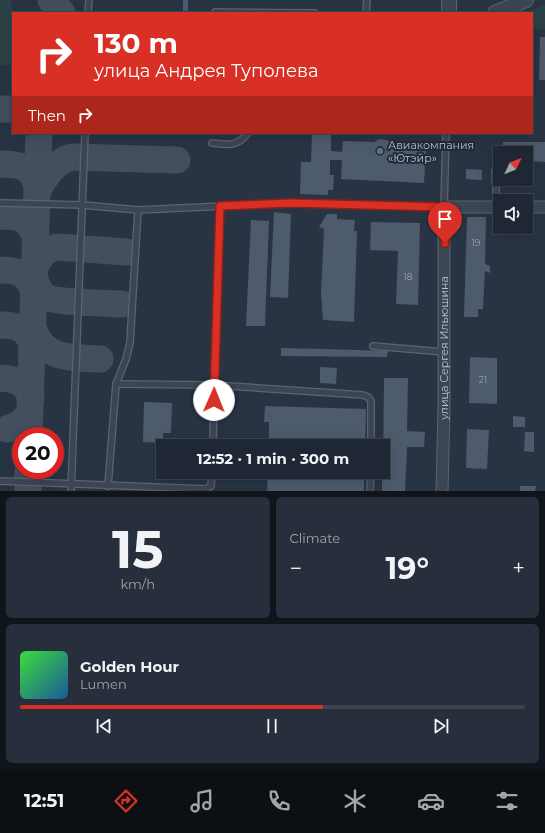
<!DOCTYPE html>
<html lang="en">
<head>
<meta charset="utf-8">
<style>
	body { margin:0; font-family:Montserrat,sans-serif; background:#262f3b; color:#f1f3f6; height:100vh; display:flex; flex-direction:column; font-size:15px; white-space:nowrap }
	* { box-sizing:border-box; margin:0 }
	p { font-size:13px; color:#a1a5ac }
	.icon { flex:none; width:22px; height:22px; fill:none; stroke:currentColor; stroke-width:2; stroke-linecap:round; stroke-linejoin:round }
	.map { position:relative; height:491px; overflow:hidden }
	.details { display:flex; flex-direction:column; gap:6px; padding:6px; background:#10151c; flex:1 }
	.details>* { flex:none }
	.hud { position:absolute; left:12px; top:12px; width:521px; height:122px; border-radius:0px; box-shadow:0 4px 16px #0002,0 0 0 1px #3c444e; background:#d93025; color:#fff; overflow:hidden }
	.needle { width:26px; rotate:47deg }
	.tools { position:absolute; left:493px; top:146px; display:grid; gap:8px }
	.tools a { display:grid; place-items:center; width:40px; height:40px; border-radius:0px; background:#1e2733; box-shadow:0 4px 16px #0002,0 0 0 1px #3c444e; font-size:20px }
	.speed { position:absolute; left:12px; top:427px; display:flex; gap:8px; font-size:20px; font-weight:700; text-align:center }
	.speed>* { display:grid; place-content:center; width:52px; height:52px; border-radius:50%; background:#1e2733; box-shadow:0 4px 16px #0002,0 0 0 1px #3c444e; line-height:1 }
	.speed .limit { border:6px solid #d22; background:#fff; color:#111 }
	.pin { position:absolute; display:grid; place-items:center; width:34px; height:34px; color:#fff; margin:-41px -17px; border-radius:50% 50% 50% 0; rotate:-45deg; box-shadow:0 0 4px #0007 }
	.pin .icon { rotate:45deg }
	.me { position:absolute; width:44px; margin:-22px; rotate:1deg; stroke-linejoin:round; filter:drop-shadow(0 0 3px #0008) }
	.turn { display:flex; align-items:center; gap:14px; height:84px; padding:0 16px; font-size:18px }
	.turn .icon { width:52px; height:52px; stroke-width:2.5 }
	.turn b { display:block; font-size:28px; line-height:34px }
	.then { display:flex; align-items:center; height:38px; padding:0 16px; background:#0003; gap:8px; font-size:15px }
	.big { font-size:30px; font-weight:700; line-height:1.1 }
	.details .card { flex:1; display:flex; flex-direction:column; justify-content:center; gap:6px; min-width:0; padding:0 14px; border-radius:6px; background:#262f3b }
	.details .dial { align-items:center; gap:0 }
	.dial b { font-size:52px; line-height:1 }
	.song { display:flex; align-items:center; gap:12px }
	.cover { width:48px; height:48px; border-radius:6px; background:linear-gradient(135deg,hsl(120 70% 55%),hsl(210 70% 35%)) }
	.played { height:4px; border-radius:2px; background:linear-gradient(90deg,#d93025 60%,#3c444e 60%) }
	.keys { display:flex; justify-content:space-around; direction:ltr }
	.heat { display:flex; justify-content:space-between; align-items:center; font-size:22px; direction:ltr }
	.details .tiles { flex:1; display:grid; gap:6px; grid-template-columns:1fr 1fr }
	.card:last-child { grid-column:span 2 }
	.trip { position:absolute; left:156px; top:439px; width:234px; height:40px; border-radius:0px; background:#1e2733; box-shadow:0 4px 16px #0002,0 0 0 1px #3c444e; font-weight:700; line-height:40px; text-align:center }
	.tab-bar { display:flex; height:64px; justify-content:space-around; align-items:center; background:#0c1014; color:#a1a5ac }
	.tab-bar .icon { width:28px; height:28px }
	.tab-bar .active { color:#d93025 }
	.tab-bar b { font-size:18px; color:#f1f3f6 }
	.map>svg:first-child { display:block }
	.green { fill:#2a4245 }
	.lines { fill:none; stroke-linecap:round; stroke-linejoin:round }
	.taxiway { stroke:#434f5f; stroke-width:27 }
	.building { fill:#4e5b6c }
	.service-casing { stroke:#5b6471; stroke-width:8 }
	.minor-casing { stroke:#5b6471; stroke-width:13 }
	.tertiary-casing { stroke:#5b6471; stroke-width:16 }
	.service { stroke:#3c4653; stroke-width:5.5 }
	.minor { stroke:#3c4653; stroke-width:11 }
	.tertiary { stroke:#3c4653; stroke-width:14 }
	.route-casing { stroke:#8d1f18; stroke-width:10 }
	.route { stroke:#d93025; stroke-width:7 }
	.service-dot { fill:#5c6f8a; stroke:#212b39; stroke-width:1.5 }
	.labels { text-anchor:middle; stroke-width:4; stroke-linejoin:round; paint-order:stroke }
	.number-label { font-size:9px; fill:#9fa8b5 }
	.poi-label { font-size:11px; fill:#bac1cd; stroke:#212b39; text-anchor:start }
	.street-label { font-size:11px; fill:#bac1cd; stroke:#212b39 }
</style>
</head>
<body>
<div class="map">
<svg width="545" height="491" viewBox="0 0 545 491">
	<rect width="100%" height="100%" fill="#283444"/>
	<!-- green -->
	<g class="green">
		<polygon points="0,0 11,0 12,7 13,65 0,65"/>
		<polygon points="545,5 545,29 532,29 532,13 525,13"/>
	</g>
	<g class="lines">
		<!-- taxiway -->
		<g class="taxiway">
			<polyline points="51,0 62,13"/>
			<polyline points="0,109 13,109"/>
			<path d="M0,164C19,164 31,165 37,186"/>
			<path d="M37,192C45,177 55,161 72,157L177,160"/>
			<path d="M0,216C21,216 28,218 36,238"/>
			<path d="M35,268C39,256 46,249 58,247L126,252"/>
			<path d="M0,270C20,270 28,274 34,293"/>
			<path d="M35,279C37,286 40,293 46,297C57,303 107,303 122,304"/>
			<path d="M0,325C18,325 25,328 33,345"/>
			<path d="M33,328C44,361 72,357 100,359"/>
			<path d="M0,378C17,379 25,382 31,398"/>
			<path d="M7,429C18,425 25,421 30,410"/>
			<polyline points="29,436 39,133"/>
			<polyline points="28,491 28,470"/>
		</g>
	</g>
	<!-- building -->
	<g class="building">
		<rect x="183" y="0" width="5" height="13"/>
		<polygon points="540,37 545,37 545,80 539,80"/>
		<polygon points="312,133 331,133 331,151 342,152 343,141 374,142 379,139 387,140 393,143 426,145 424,183 341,179 342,160 330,160 330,175 334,175 333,190 328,190 328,195 300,194 301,162 311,162"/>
		<polygon points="503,142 545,142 545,162 526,161 526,153 503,153"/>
		<polygon points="466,169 482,170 482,180 466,179"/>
		<polygon points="274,212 291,214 288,298 270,297"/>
		<polygon points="327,214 337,214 337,219 355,220 354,231 357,231 354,322 323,320 321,293 324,229 319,227"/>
		<polygon points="467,217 486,217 485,264 490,266 490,273 485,271 483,309 478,309 478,317 464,317"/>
		<polygon points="251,220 269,221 265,326 246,326"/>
		<polygon points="371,222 420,223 418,305 396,304 398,251 370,250"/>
		<polygon points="281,348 325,349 388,351 387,357 281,356"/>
		<polygon points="470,357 497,358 497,404 469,403"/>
		<polygon points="320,367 337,368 336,384 320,383"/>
		<polygon points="384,378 408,378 407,431 425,432 424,447 407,447 405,491 382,491 382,472 383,472"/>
		<polygon points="144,402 172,403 171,433 163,433 163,443 143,442"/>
		<polygon points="265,406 366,409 365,446 269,446 269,422 264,422"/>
		<polygon points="513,416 525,417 525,427 513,427"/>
		<polygon points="467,429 489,430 487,469 466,468"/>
		<polygon points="525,432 534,432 534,452 524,451"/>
		<polygon points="268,472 364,472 364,491 267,491"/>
		<polygon points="520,486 536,486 535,491 520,491"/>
	</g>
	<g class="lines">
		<defs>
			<g id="service">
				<polyline points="215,12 315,13"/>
				<polyline points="88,13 89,0"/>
				<polyline points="366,13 367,0"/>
				<path d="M212,143C228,145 237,147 248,133"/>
				<polyline points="495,171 497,207"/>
				<polyline points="0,203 83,205 138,210 130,343 126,359 116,384 108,486"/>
				<polyline points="138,210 290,203 444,207 446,133"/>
				<polyline points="373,346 444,352"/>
				<polyline points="116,384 214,385 220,206"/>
				<polyline points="213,446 214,385 363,395 368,397 371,401 371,446"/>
				<polyline points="0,481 206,489 211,486 212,472"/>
				<polyline points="71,491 85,133"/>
				<polyline points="370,491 371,472"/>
			</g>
			<g id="minor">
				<polyline points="526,207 545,207"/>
				<path id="s1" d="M442,491L444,408V207H500"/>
			</g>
			<g id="tertiary">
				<polyline points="449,13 449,0"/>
				<polyline points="495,13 526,0"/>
			</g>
		</defs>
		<!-- service casing -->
		<use href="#service" class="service-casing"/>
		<!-- minor casing -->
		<use href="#minor" class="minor-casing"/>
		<!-- tertiary casing -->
		<use href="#tertiary" class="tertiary-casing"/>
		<!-- service -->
		<use href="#service" class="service"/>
		<!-- minor -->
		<use href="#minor" class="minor"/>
		<!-- tertiary -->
		<use href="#tertiary" class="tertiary"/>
	</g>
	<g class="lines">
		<defs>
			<polyline id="route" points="214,400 220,206 290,203 444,207 445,243"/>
		</defs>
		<!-- route casing -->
		<use href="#route" class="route-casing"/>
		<!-- route -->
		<use href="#route" class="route"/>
	</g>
	<!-- markers -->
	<circle class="service-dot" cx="380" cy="151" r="4"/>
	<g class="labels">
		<!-- number labels -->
		<g class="number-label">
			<text x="476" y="246">19</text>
			<text x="408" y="280">18</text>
			<text x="483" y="383">21</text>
		</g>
		<!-- poi labels -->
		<g class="poi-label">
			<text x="388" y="149">Авиакомпания<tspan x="388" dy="13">«Ютэйр»</tspan></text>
		</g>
		<!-- street labels -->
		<g class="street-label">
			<text dy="4" stroke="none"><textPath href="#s1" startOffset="143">улица Сергея Ильюшина</textPath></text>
		</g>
	</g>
</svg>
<div class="tools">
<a><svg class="needle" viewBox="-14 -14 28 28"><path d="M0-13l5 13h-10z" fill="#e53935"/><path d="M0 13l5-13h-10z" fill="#a1a5ac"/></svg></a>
<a><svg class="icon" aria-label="sound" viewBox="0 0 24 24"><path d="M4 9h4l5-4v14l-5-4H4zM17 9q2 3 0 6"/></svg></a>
</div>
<div class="speed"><div class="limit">20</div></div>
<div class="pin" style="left:445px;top:243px;background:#d93025"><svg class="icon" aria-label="arrive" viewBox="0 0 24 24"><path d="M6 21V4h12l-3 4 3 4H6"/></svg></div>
<svg class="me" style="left:214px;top:400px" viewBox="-20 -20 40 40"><circle r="19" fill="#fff"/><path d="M0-13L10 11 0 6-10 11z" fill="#d93025"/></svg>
<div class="trip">12:52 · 1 min · 300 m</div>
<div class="hud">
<div class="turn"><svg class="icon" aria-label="right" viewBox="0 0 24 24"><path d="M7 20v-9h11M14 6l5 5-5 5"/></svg><div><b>130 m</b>улица Андрея Туполева</div></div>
<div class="then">Then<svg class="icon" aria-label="right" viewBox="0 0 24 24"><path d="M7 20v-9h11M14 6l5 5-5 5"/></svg></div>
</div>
</div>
<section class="details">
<div class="tiles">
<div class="card dial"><b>15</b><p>km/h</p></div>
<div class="card"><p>Climate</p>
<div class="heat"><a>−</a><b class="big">19°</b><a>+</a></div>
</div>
<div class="card">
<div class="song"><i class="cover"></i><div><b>Golden Hour</b><p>Lumen</p></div></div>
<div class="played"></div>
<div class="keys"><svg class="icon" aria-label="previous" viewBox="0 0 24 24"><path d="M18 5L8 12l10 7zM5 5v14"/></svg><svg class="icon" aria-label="pause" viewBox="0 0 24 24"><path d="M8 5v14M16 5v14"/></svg><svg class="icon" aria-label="next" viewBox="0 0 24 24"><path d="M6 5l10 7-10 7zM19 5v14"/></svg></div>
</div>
</div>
</section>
<nav class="tab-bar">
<b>12:51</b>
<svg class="icon active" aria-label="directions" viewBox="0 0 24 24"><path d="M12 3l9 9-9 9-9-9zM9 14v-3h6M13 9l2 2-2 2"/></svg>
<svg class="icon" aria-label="music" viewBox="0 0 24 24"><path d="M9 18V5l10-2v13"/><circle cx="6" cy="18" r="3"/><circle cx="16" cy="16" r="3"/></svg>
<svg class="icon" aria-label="phone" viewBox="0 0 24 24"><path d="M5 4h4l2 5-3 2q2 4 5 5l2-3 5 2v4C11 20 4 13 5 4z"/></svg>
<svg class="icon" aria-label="climate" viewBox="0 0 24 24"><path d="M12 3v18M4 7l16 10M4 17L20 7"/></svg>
<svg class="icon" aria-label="car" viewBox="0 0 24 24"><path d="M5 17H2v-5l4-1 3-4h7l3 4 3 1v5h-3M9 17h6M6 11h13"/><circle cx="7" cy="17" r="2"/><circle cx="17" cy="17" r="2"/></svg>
<svg class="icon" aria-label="filters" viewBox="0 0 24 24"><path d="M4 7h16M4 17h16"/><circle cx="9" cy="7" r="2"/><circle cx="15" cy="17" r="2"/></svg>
</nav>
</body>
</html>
